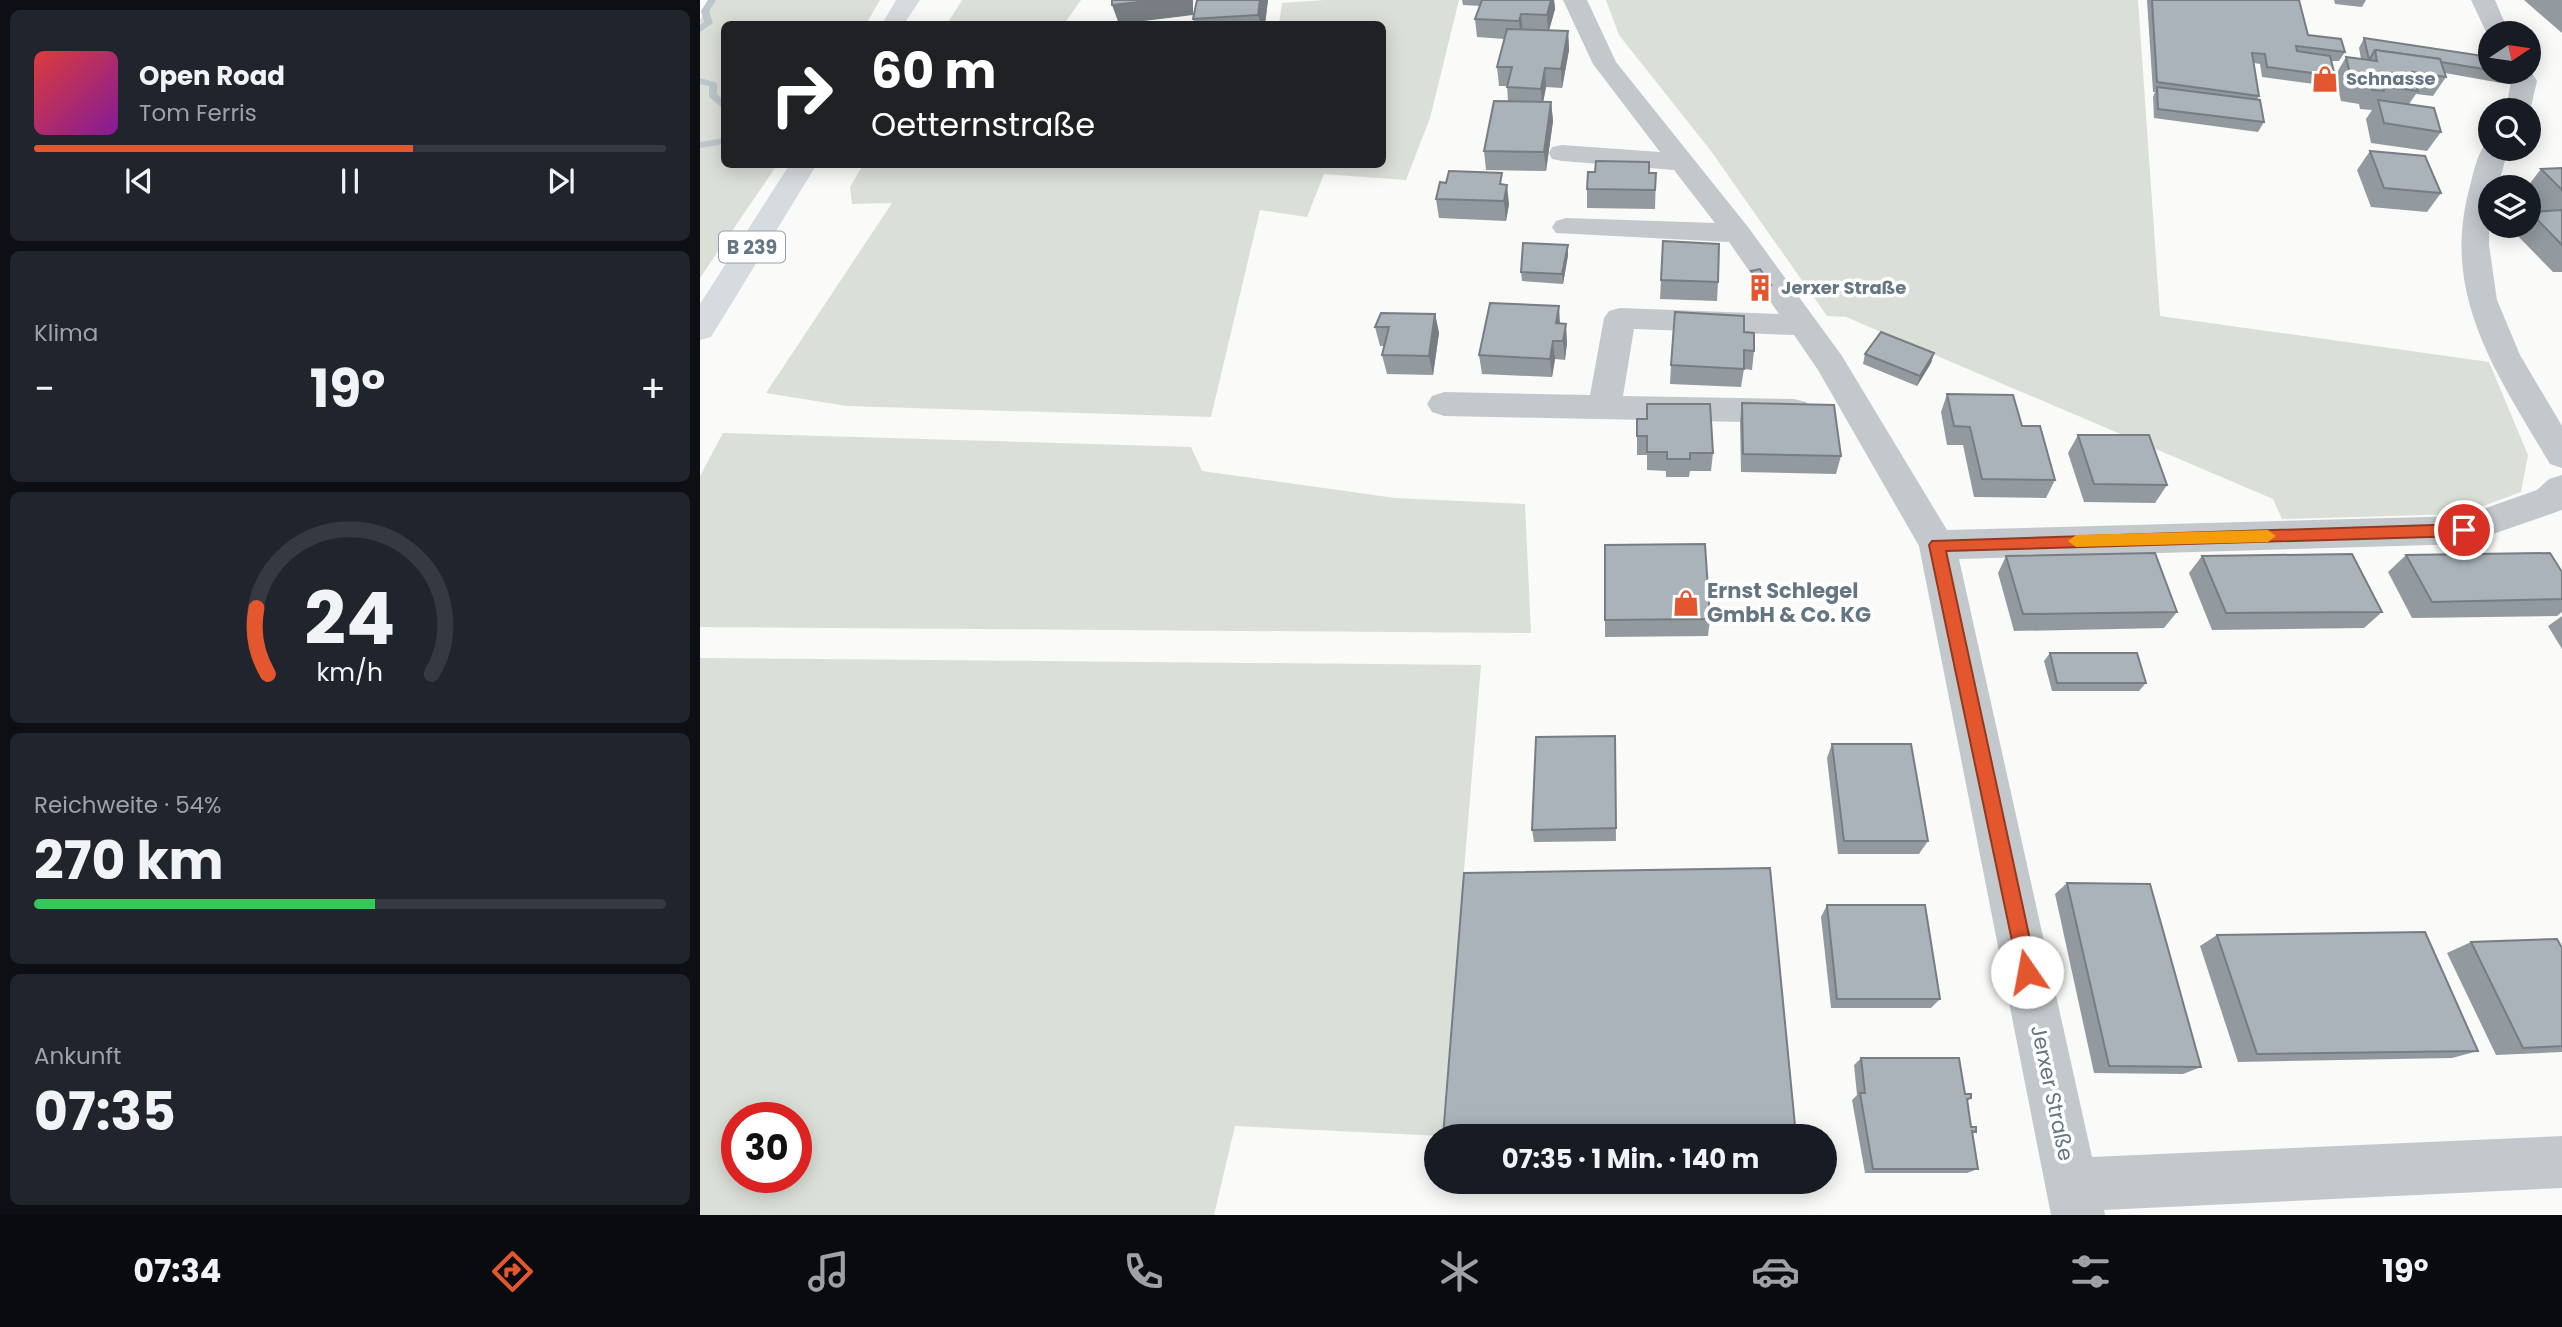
<!DOCTYPE html>
<html lang="de">
<head>
<meta charset="utf-8">
<style>
	body { margin:0; font-family:Poppins,sans-serif; background:#20242c; color:#f1f3f6; height:100vh; display:flex; flex-direction:column; font-size:26px; white-space:nowrap }
	* { box-sizing:border-box; margin:0 }
	p { font-size:23px; color:#9ea1a6 }
	.icon { flex:none; width:38px; height:38px; fill:none; stroke:currentColor; stroke-width:2; stroke-linecap:round; stroke-linejoin:round }
	.map { position:relative; flex:1; overflow:hidden }
	.sheet { display:flex; flex-direction:column; gap:10px; padding:10px; background:#0d0f14; width:700px }
	.sheet>* { flex:none }
	.banner { position:absolute; left:21px; top:21px; width:665px; height:147px; border-radius:10px; box-shadow:0 4px 18px #0003; background:#202124; color:#fff; overflow:hidden }
	.needle { width:46px; rotate:77deg }
	.buttons { position:absolute; left:1778px; top:21px; display:grid; gap:14px }
	.buttons a { display:grid; place-items:center; width:63px; height:63px; border-radius:50%; background:#171b24; box-shadow:0 4px 18px #0003; font-size:35px }
	.speed { position:absolute; left:21px; top:1102px; display:flex; gap:14px; font-size:35px; font-weight:700; text-align:center }
	.speed>* { display:grid; place-content:center; width:91px; height:91px; border-radius:50%; background:#171b24; box-shadow:0 4px 18px #0003; line-height:1 }
	.speed .limit { border:10px solid #d22; background:#fff; color:#111 }
	.pin { position:absolute; display:grid; place-items:center; width:60px; height:60px; color:#fff; margin:-30px; border:4px solid #fff; border-radius:50%; box-shadow:0 2px 7px #0007 }
	.me { position:absolute; width:77px; margin:-38px; rotate:348deg; stroke-linejoin:round; filter:drop-shadow(0 0 5px #0008) }
	.turn { display:flex; align-items:center; gap:24px; height:147px; padding:0 35px; font-size:32px }
	.turn .icon { width:91px; height:91px; stroke-width:2.5 }
	.turn b { display:block; font-size:49px; line-height:60px }
	.big { font-size:52px; font-weight:700; line-height:1.1 }
	.sheet .widget { flex:1; display:flex; flex-direction:column; justify-content:center; gap:10px; min-width:0; padding:0 24px; border-radius:10px; background:#20242c }
	.sheet .dial { align-items:center; gap:0 }
	.dial svg { height:182px; overflow:visible; fill:none; stroke:#363941; stroke-width:7; stroke-linecap:round; text-anchor:middle }
	.dial text { fill:#f1f3f6; stroke:none }
	.song { display:flex; align-items:center; gap:21px }
	.cover { width:84px; height:84px; border-radius:10px; background:linear-gradient(135deg,hsl(0 70% 55%),hsl(290 70% 35%)) }
	.played { height:7px; border-radius:4px; background:linear-gradient(90deg,#e4572e 60%,#363941 60%) }
	.keys { display:flex; justify-content:space-around; direction:ltr }
	.heat { display:flex; justify-content:space-between; align-items:center; font-size:38px; direction:ltr }
	.charge { height:10px; border-radius:5px; background:linear-gradient(90deg,#34c759 54%,#363941 0) }
	.trip { position:absolute; left:724px; top:1124px; width:413px; height:70px; border-radius:35px; background:#171b24; box-shadow:0 4px 18px #0003; font-weight:700; line-height:70px; text-align:center }
	.dock { display:flex; height:112px; justify-content:space-around; align-items:center; background:#090b0e; color:#9ea1a6 }
	.dock .icon { width:49px; height:49px }
	.dock .selected { color:#e4572e }
	.dock b { font-size:32px; color:#f1f3f6 }
	main { display:flex; flex:1; min-height:0 }
	.map>svg:first-child { display:block }
	.green { fill:#dadfd7; fill-rule:evenodd }
	.lines { fill:none; stroke-linecap:round; stroke-linejoin:round }
	.stream { fill:#bbc7cb; fill-rule:evenodd }
	.minor { fill:#c3c8cc; fill-rule:evenodd }
	.major { fill:#d6dbdf; fill-rule:evenodd }
	.wall { fill:#929a9f }
	.shaded-wall { fill:#777d82 }
	.building { fill:#aab3b9; stroke:#777d82; stroke-width:2 }
	.route { fill:#e4572e; stroke:#94391e; stroke-width:2 }
	.slow { fill:#f59e0b }
	.labels { text-anchor:middle; stroke-width:7; stroke-linejoin:round; paint-order:stroke }
	.far-poi-label { font-size:18px; font-weight:bold; fill:#657683; stroke:#fff; text-anchor:start }
	.shield { fill:#fff; stroke:#939fa8; stroke-width:2 }
	.shield-label { font-size:19px; font-weight:bold; fill:#657683 }
	.poi-label { font-size:21px; font-weight:bold; fill:#657683; stroke:#fff; text-anchor:start }
	.street-label { font-size:21px; fill:#657683; stroke:#fff }
</style>
</head>
<body>
<main>
<section class="sheet">
<div class="widget">
<div class="song"><i class="cover"></i><div><b>Open Road</b><p>Tom Ferris</p></div></div>
<div class="played"></div>
<div class="keys"><svg class="icon" aria-label="previous" viewBox="0 0 24 24"><path d="M18 5L8 12l10 7zM5 5v14"/></svg><svg class="icon" aria-label="pause" viewBox="0 0 24 24"><path d="M8 5v14M16 5v14"/></svg><svg class="icon" aria-label="next" viewBox="0 0 24 24"><path d="M6 5l10 7-10 7zM19 5v14"/></svg></div>
</div>
<div class="widget"><p>Klima</p>
<div class="heat"><a>−</a><b class="big">19°</b><a>+</a></div>
</div>
<div class="widget dial"><svg viewBox="0 0 100 80">
<path d="M14 69A42 42 0 1 1 86 69"/>
<path d="M14 69A42 42 0 0 1 9 40" stroke="#e4572e"/>
<text x="50" y="56" font-size="32" font-weight="700">24</text>
<text x="50" y="72" font-size="11">km/h</text>
</svg></div>
<div class="widget"><p>Reichweite · 54%</p><b class="big">270 km</b><div class="charge"></div></div>
<div class="widget"><p>Ankunft</p><b class="big">07:35</b></div>
</section>
<div class="map">
<svg width="1862" height="1215" viewBox="0 0 1862 1215">
	<rect width="100%" height="100%" fill="#fafaf8"/>
	<!-- green -->
	<g class="green">
		<polygon points="12,0 180,0 166,24 24,24 24,164 77,165 0,278 0,20"/>
		<polygon points="262,0 381,0 364,24 247,24"/>
		<polygon points="625,0 759,0 730,118 706,180 624,174 607,217 560,210 511,417 147,406 66,393 192,203 152,204 150,187 163,165 682,164 682,24 579,24 582,3"/>
		<polygon points="906,0 1438,0 1460,316 1789,362 1828,455 1821,492 1761,514 1582,519 1573,499 1146,317 1127,316 1011,151 919,35"/>
		<polygon points="23,433 491,447 502,471 695,498 825,504 831,633 0,627 0,476"/>
		<path d="M0,658L781,665L742,1136L535,1126L514,1215H0ZM96,1118V1178H37V1118Z"/>
	</g>
	<g class="lines">
		<!-- stream -->
		<g class="stream">
			<polygon points="8,0 16,0 9,11 13,23 0,32 0,25 4,22 1,11"/>
			<polygon points="0,78 17,83 17,94 24,101 24,109 9,97 9,86 0,84"/>
			<polygon points="24,138 24,144 0,148 0,142"/>
		</g>
		<!-- minor -->
		<g class="minor">
			<polygon points="863,0 887,0 916,62 1048,227 1142,356 1247,530 1763,516 1837,490 1849,479 1862,475 1862,510 1764,544 1259,559 1392,1157 1862,1136 1862,1188 1404,1210 1405,1215 1351,1215 1219,546 1118,370 1094,335 934,329 923,396 1094,399 1106,402 1111,411 1106,420 1094,423 744,416 732,412 727,404 732,396 744,392 890,395 904,318 909,311 920,308 1079,314 1029,242 856,233 852,227 856,221 866,218 1015,223 974,170 862,161 852,159 849,153 852,147 862,145 960,152 893,64"/>
			<polygon points="1771,0 1795,0 1809,33 1790,33 1789,38"/>
			<polygon points="1829,68 1837,81 1829,115 1829,110 1806,110 1811,81 1807,72 1829,72"/>
			<path d="M1790,142V149H1808L1798,187H1790L1789,245L1797,300L1820,355L1862,426V468L1850,464C1799,377 1742,299 1768,194C1773,176 1775,158 1786,143Z"/>
		</g>
		<!-- major -->
		<g class="major">
			<polygon points="196,0 220,0 204,24 182,24"/>
			<polygon points="90,164 117,164 11,337 0,340 0,304"/>
		</g>
	</g>
	<!-- wall -->
	<g class="wall">
		<polygon points="568,0 565,24 495,24 493,19"/>
		<polygon points="762,0 854,0 855,9 849,30 868,31 869,50 862,88 846,87 843,102 851,102 853,121 846,171 786,170 784,151 808,101 807,86 799,86 797,67 804,39 777,37 775,19 780,6 763,5"/>
		<polygon points="1447,0 1599,0 1608,35 1645,52 1639,61 1631,61 1635,76 1629,86 1562,77 1560,64 1554,63 1559,96 1557,100 1564,122 1558,132 1454,118 1453,97 1455,92 1453,92"/>
		<polygon points="1634,0 1666,0 1662,7 1635,4"/>
		<polygon points="1824,0 1862,0 1862,33"/>
		<polygon points="1664,38 1790,57 1790,72 1808,72 1808,74 1801,83 1745,73 1746,77 1733,96 1716,94 1709,104 1741,132 1727,151 1671,143 1666,119 1672,110 1660,109 1659,104 1641,101 1635,76 1646,57 1661,59 1659,48"/>
		<polygon points="1670,151 1741,193 1727,212 1671,207 1657,170"/>
		<polygon points="1862,168 1862,272 1853,272 1814,232 1819,226 1829,226 1829,187 1827,187 1841,169"/>
		<polygon points="949,173 956,173 955,209 887,208 887,189"/>
		<polygon points="804,184 809,204 806,221 739,218 736,199"/>
		<polygon points="868,245 868,255 863,284 822,281 821,272"/>
		<polygon points="1051,271 1071,285 1070,295 1061,297 1050,281"/>
		<polygon points="961,280 1018,282 1017,301 960,299"/>
		<polygon points="735,314 739,333 733,375 687,374 682,355 684,346 680,346 675,327"/>
		<polygon points="860,323 867,342 865,360 855,359 852,377 782,374 779,355"/>
		<polygon points="1044,332 1054,351 1052,370 1044,369 1041,387 970,384 971,365"/>
		<polygon points="1234,353 1231,363 1217,386 1163,364 1165,354"/>
		<polygon points="1247,394 1322,426 1355,480 1346,498 1274,497 1263,445 1247,445 1241,412"/>
		<polygon points="1042,403 1141,456 1136,474 1041,472 1040,421"/>
		<polygon points="937,419 1013,453 1011,471 990,471 989,477 966,477 966,471 947,470 947,455 937,455"/>
		<polygon points="1378,435 1467,485 1455,503 1384,502 1368,453"/>
		<polygon points="1706,555 1862,572 1862,612 1857,616 1712,618 1688,572"/>
		<polygon points="1306,556 1477,612 1464,628 1314,631 1298,573"/>
		<polygon points="1502,556 1682,612 1664,628 1512,630 1489,573"/>
		<polygon points="1862,616 1862,649 1848,626"/>
		<polygon points="1010,619 1008,636 905,637 905,620"/>
		<polygon points="1350,653 1446,683 1439,691 1352,691 1344,661"/>
		<polygon points="915,736 916,841 834,842 832,830"/>
		<polygon points="1132,744 1228,841 1219,854 1138,854 1127,758"/>
		<polygon points="1367,883 1501,1067 1483,1074 1394,1073 1355,894"/>
		<polygon points="1127,905 1240,999 1231,1008 1131,1008 1121,917"/>
		<polygon points="1517,935 1778,1051 1752,1058 1538,1062 1500,946"/>
		<polygon points="1771,942 1862,948 1862,1052 1796,1055 1747,953"/>
		<polygon points="1161,1058 1265,1094 1271,1098 1267,1101 1271,1127 1276,1132 1272,1134 1278,1169 1267,1173 1165,1173 1152,1100 1157,1095 1154,1065"/>
	</g>
	<!-- shaded-wall -->
	<g class="shaded-wall">
		<polygon points="456,0 493,0 493,15 419,24 412,5"/>
		<polygon points="560,0 568,0 565,24 561,24 558,15"/>
		<polygon points="851,0 854,0 855,9 848,34 847,15"/>
		<polygon points="821,14 823,33 821,40 819,21"/>
		<polygon points="868,31 869,50 862,88 861,69"/>
		<polygon points="845,68 846,87 842,108 841,89"/>
		<polygon points="851,102 853,121 846,171 844,152"/>
		<polygon points="807,185 809,204 806,221 804,201"/>
		<polygon points="868,245 868,255 863,284 862,274"/>
		<polygon points="1071,285 1070,295 1061,297 1062,287"/>
		<polygon points="859,306 860,325 857,342 856,323"/>
		<polygon points="735,314 739,333 733,375 729,356"/>
		<polygon points="866,324 867,342 865,360 863,341"/>
		<polygon points="853,341 855,359 852,377 850,359"/>
		<polygon points="1234,353 1231,363 1217,386 1220,376"/>
	</g>
	<!-- building -->
	<g class="building">
		<polygon points="412,0 456,0 412,5"/>
		<polygon points="497,0 560,0 558,15 493,19"/>
		<polygon points="782,0 851,0 847,15 821,14 819,21 775,19"/>
		<polygon points="1452,0 1599,0 1608,35 1641,39 1645,52 1596,46 1597,51 1630,56 1635,76 1567,67 1565,54 1552,53 1559,96 1457,82"/>
		<polygon points="807,29 868,31 861,69 845,68 841,89 807,87 812,67 797,67"/>
		<polygon points="1664,38 1790,57 1790,70 1741,62 1740,59 1675,50 1669,60"/>
		<polygon points="1675,50 1740,59 1746,77 1712,72 1718,91 1683,86 1684,91 1672,90 1671,85 1652,82 1646,57 1677,61"/>
		<polygon points="1457,87 1560,100 1564,122 1458,109"/>
		<polygon points="1678,100 1734,108 1741,132 1684,123"/>
		<polygon points="794,101 851,102 844,152 784,151"/>
		<polygon points="1670,151 1725,156 1741,193 1684,188"/>
		<polygon points="896,161 949,162 949,173 956,173 955,190 887,189 888,172 895,172"/>
		<polygon points="1862,168 1862,190 1841,169"/>
		<polygon points="749,171 802,173 800,184 807,185 804,201 736,199 740,182 746,183"/>
		<polygon points="1862,210 1862,245 1830,212"/>
		<polygon points="963,241 1019,244 1018,282 961,280"/>
		<polygon points="823,243 868,245 862,274 821,272"/>
		<polygon points="1060,269 1071,285 1062,287 1051,271"/>
		<polygon points="790,303 859,306 856,323 866,324 863,341 853,341 850,359 779,355"/>
		<polygon points="975,312 1044,316 1044,332 1054,333 1054,351 1044,350 1044,369 971,365"/>
		<polygon points="681,313 735,314 729,356 682,355 689,327 675,327"/>
		<polygon points="1181,332 1234,353 1220,376 1165,354"/>
		<polygon points="1247,394 1313,395 1322,426 1340,426 1355,480 1282,479 1270,427 1254,426"/>
		<polygon points="1042,403 1134,405 1141,456 1043,454"/>
		<polygon points="947,404 1010,404 1013,453 990,453 990,459 967,459 967,452 947,452 947,436 937,436 937,419 947,419"/>
		<polygon points="1378,435 1449,435 1467,485 1394,484"/>
		<polygon points="1005,544 1010,619 905,620 905,545"/>
		<polygon points="1455,553 1477,612 1323,614 1306,556"/>
		<polygon points="1850,553 1862,572 1862,599 1732,602 1706,555"/>
		<polygon points="1652,554 1682,612 1526,613 1502,556"/>
		<polygon points="1350,653 1437,653 1446,683 1357,683"/>
		<polygon points="915,736 916,828 832,830 836,737"/>
		<polygon points="1132,744 1211,744 1228,841 1144,841"/>
		<polygon points="1070,868 1096,1136 743,1136 764,873"/>
		<polygon points="1367,883 1450,884 1501,1067 1409,1066"/>
		<polygon points="1127,905 1225,905 1240,999 1137,999"/>
		<polygon points="1725,932 1778,1051 1557,1054 1517,935"/>
		<polygon points="1857,939 1862,948 1862,1046 1823,1048 1771,942"/>
		<polygon points="1161,1058 1259,1058 1265,1094 1271,1094 1271,1098 1267,1099 1271,1127 1276,1127 1276,1132 1272,1131 1278,1169 1173,1169 1160,1093 1165,1093"/>
	</g>
	<!-- route -->
	<polygon class="route" points="1764,524 1771,530 1764,536 1246,551 1337,972 1334,979 1327,981 1320,979 1229,545 1232,541"/>
	<!-- slow -->
	<polygon class="slow" points="1568,530 1576,536 1568,542 1376,547 1368,541 1376,535"/>
	<!-- icons -->
	<defs>
		<symbol id="shop-bare" viewBox="-9 -9 18 18"><path d="M-5-2.5h2.3a2.7 3.5 0 0 1 5.4 0H5L5.5 6h-11ZM-1.5-2.5h3a1.5 2.3 0 0 0-3 0Z" fill="#e4572e" stroke="#fff" stroke-width="2.5" paint-order="stroke"/></symbol>
		<symbol id="building-bare" viewBox="-9 -9 18 18"><path d="M-4-6H4V6H1V3H-1V6H-4ZM-2.5-4.3h1.7v1.8h-1.7ZM.8-4.3h1.7v1.8H.8ZM-2.5-1h1.7V.8h-1.7ZM.8-1h1.7V.8H.8Z" fill="#e4572e" stroke="#fff" stroke-width="2.5" paint-order="stroke"/></symbol>
	</defs>
	<g fill-rule="evenodd">
		<use href="#shop-bare" x="1606" y="60" width="38" height="38"/>
		<use href="#building-bare" x="1041" y="269" width="38" height="38"/>
		<use href="#shop-bare" x="967" y="584" width="38" height="38"/>
	</g>
	<g class="labels">
		<!-- far-poi labels -->
		<g class="far-poi-label">
			<text x="1646" y="85">Schnasse</text>
			<text x="1081" y="294">Jerxer Straße</text>
		</g>
		<!-- shield labels -->
		<rect class="shield" x="19" y="231.5" width="66" height="31" rx="5"/>
		<g class="shield-label">
			<text x="52" y="254">B 239</text>
		</g>
		<!-- poi labels -->
		<g class="poi-label">
			<text x="1007" y="598">Ernst Schlegel<tspan x="1007" dy="24">GmbH &amp; Co. KG</tspan></text>
		</g>
		<!-- street labels -->
		<g class="street-label">
			<text transform="translate(1352 1093) rotate(78)" y="7">Jerxer Straße</text>
		</g>
	</g>
</svg>
<div class="buttons">
<a><svg class="needle" viewBox="-14 -14 28 28"><path d="M0-13l5 13h-10z" fill="#e53935"/><path d="M0 13l5-13h-10z" fill="#9ea1a6"/></svg></a>
<a><svg class="icon" aria-label="search" viewBox="0 0 24 24"><circle cx="10" cy="10" r="6"/><path d="M15 15l6 6"/></svg></a>
<a><svg class="icon" aria-label="layers" viewBox="0 0 24 24"><path d="M12 4l9 5-9 5-9-5zM3 14l9 5 9-5"/></svg></a>
</div>
<div class="speed"><div class="limit">30</div></div>
<div class="pin" style="left:1764px;top:530px;background:#d93025"><svg class="icon" aria-label="arrive" viewBox="0 0 24 24"><path d="M6 21V4h12l-3 4 3 4H6"/></svg></div>
<svg class="me" style="left:1327px;top:972px" viewBox="-20 -20 40 40"><circle r="19" fill="#fff"/><path d="M0-13L10 11 0 6-10 11z" fill="#e4572e"/></svg>
<div class="trip">07:35 · 1 Min. · 140 m</div>
<div class="banner">
<div class="turn"><svg class="icon" aria-label="right" viewBox="0 0 24 24"><path d="M7 20v-9h11M14 6l5 5-5 5"/></svg><div><b>60 m</b>Oetternstraße</div></div>
</div>
</div>
</main>
<nav class="dock">
<b>07:34</b>
<svg class="icon selected" aria-label="directions" viewBox="0 0 24 24"><path d="M12 3l9 9-9 9-9-9zM9 14v-3h6M13 9l2 2-2 2"/></svg>
<svg class="icon" aria-label="music" viewBox="0 0 24 24"><path d="M9 18V5l10-2v13"/><circle cx="6" cy="18" r="3"/><circle cx="16" cy="16" r="3"/></svg>
<svg class="icon" aria-label="phone" viewBox="0 0 24 24"><path d="M5 4h4l2 5-3 2q2 4 5 5l2-3 5 2v4C11 20 4 13 5 4z"/></svg>
<svg class="icon" aria-label="climate" viewBox="0 0 24 24"><path d="M12 3v18M4 7l16 10M4 17L20 7"/></svg>
<svg class="icon" aria-label="car" viewBox="0 0 24 24"><path d="M5 17H2v-5l4-1 3-4h7l3 4 3 1v5h-3M9 17h6M6 11h13"/><circle cx="7" cy="17" r="2"/><circle cx="17" cy="17" r="2"/></svg>
<svg class="icon" aria-label="filters" viewBox="0 0 24 24"><path d="M4 7h16M4 17h16"/><circle cx="9" cy="7" r="2"/><circle cx="15" cy="17" r="2"/></svg>
<b>19°</b>
</nav>
</body>
</html>
